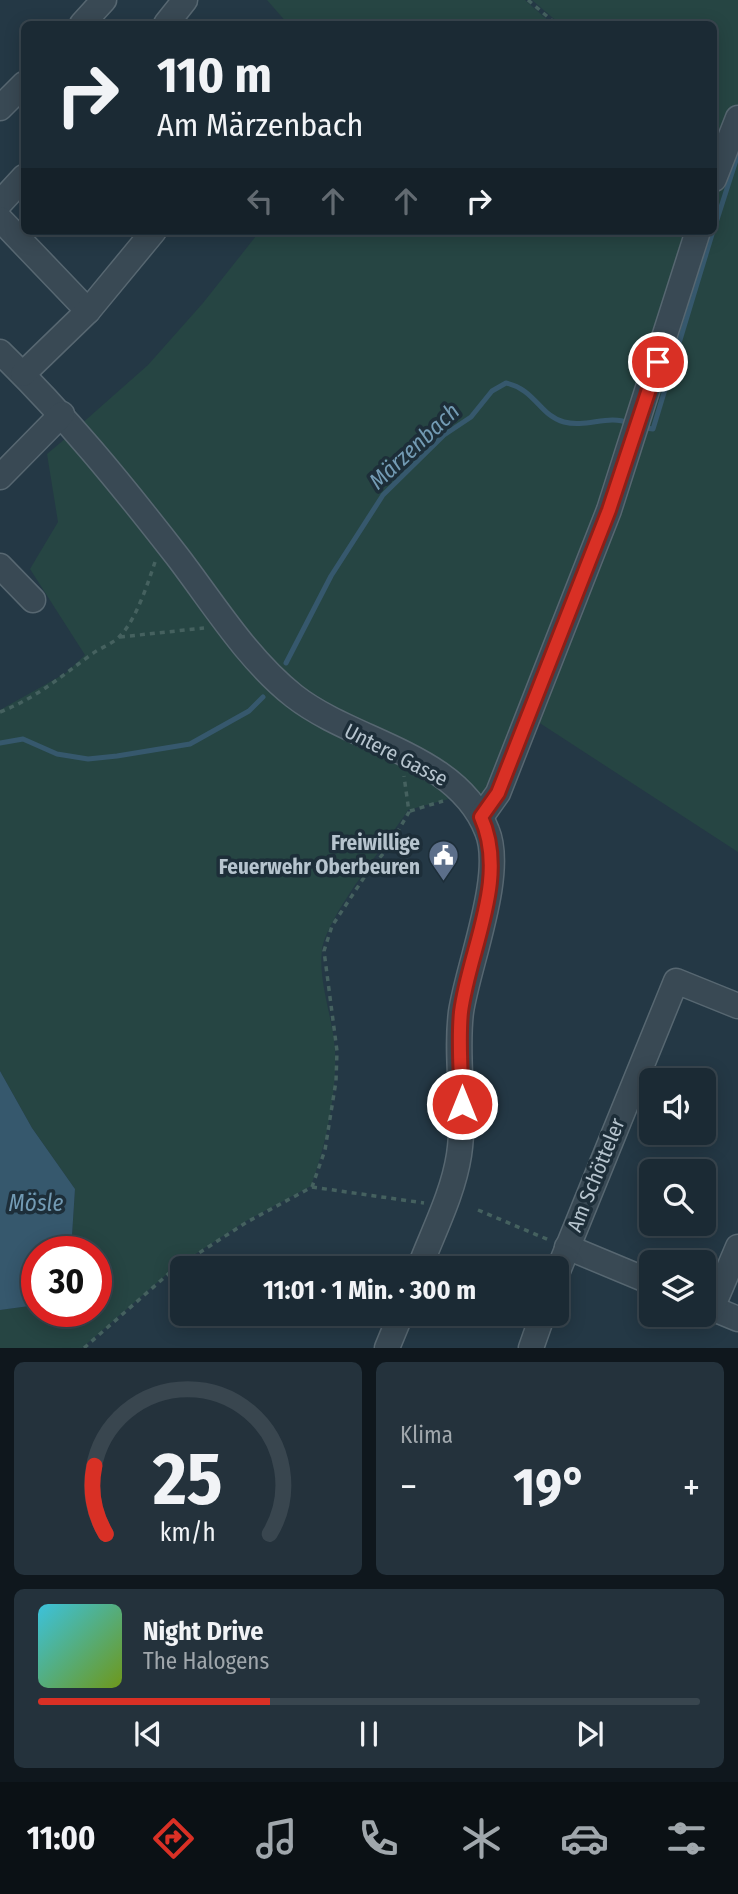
<!DOCTYPE html>
<html lang="de">
<head>
<meta charset="utf-8">
<style>
	body { margin:0; font-family:"Fira Sans Condensed",sans-serif; background:#24323c; color:#f1f3f6; height:100vh; display:flex; flex-direction:column; font-size:26px; white-space:nowrap }
	* { box-sizing:border-box; margin:0 }
	p { font-size:23px; color:#a0a7ac }
	.icon { flex:none; width:38px; height:38px; fill:none; stroke:currentColor; stroke-width:2; stroke-linecap:round; stroke-linejoin:round }
	.map { position:relative; height:1348px; overflow:hidden }
	.panel { display:flex; flex-direction:column; gap:14px; padding:14px; background:#0f171d; flex:1 }
	.panel>* { flex:none }
	.guide { position:absolute; left:21px; top:21px; width:696px; height:214px; border-radius:10px; box-shadow:0 4px 18px #0003,0 0 0 2px #39464f; background:#1b2a34; color:#f1f3f6; overflow:hidden }
	.fabs { position:absolute; left:639px; top:1068px; display:grid; gap:14px }
	.fabs a { display:grid; place-items:center; width:77px; height:77px; border-radius:10px; background:#1b2a34; box-shadow:0 4px 18px #0003,0 0 0 2px #39464f; font-size:35px }
	.speed { position:absolute; left:21px; top:1236px; display:flex; gap:14px; font-size:35px; font-weight:700; text-align:center }
	.speed>* { display:grid; place-content:center; width:91px; height:91px; border-radius:50%; background:#1b2a34; box-shadow:0 4px 18px #0003,0 0 0 2px #39464f; line-height:1 }
	.speed .limit { border:10px solid #d22; background:#fff; color:#111 }
	.pin { position:absolute; display:grid; place-items:center; width:60px; height:60px; color:#fff; margin:-30px; border:4px solid #fff; border-radius:50%; box-shadow:0 2px 7px #0007 }
	.me { position:absolute; width:77px; margin:-38px; rotate:0deg; stroke-linejoin:round; filter:drop-shadow(0 0 5px #0008) }
	.turn { display:flex; align-items:center; gap:24px; height:147px; padding:0 21px; font-size:32px }
	.turn .icon { width:91px; height:91px; stroke-width:2.5 }
	.turn b { display:block; font-size:49px; line-height:60px }
	.lanes { display:flex; align-items:center; height:66px; padding:0 21px; background:#0003; justify-content:center; gap:35px; direction:ltr }
	.lanes .off { opacity:.35 }
	.big { font-size:52px; font-weight:700; line-height:1.1 }
	.panel .widget { flex:1; display:flex; flex-direction:column; justify-content:center; gap:10px; min-width:0; padding:0 24px; border-radius:10px; background:#24323c }
	.panel .dial { align-items:center; gap:0 }
	.dial svg { height:182px; overflow:visible; fill:none; stroke:#39464f; stroke-width:7; stroke-linecap:round; text-anchor:middle }
	.dial text { fill:#f1f3f6; stroke:none }
	.song { display:flex; align-items:center; gap:21px }
	.cover { width:84px; height:84px; border-radius:10px; background:linear-gradient(135deg,hsl(190 70% 55%),hsl(80 70% 35%)) }
	.played { height:7px; border-radius:4px; background:linear-gradient(90deg,#d93025 35%,#39464f 35%) }
	.keys { display:flex; justify-content:space-around; direction:ltr }
	.heat { display:flex; justify-content:space-between; align-items:center; font-size:38px; direction:ltr }
	.panel .tiles { flex:1; display:grid; gap:14px; grid-template-columns:1fr 1fr }
	.widget:last-child { grid-column:span 2 }
	.trip { position:absolute; left:170px; top:1256px; width:399px; height:70px; border-radius:10px; background:#1b2a34; box-shadow:0 4px 18px #0003,0 0 0 2px #39464f; font-weight:700; line-height:70px; text-align:center }
	.menu { display:flex; height:112px; justify-content:space-around; align-items:center; background:#0b1115; color:#a0a7ac }
	.menu .icon { width:49px; height:49px }
	.menu .on { color:#d93025 }
	.menu b { font-size:32px; color:#f1f3f6 }
	.map>svg:first-child { display:block }
	.green { fill:#264543 }
	.water { fill:#36586d }
	.lines { fill:none; stroke-linecap:round; stroke-linejoin:round }
	.stream { stroke:#36586d; stroke-width:5 }
	.minor-casing { stroke:#576771; stroke-width:27 }
	.path { stroke:#45615f; stroke-width:3.5; stroke-dasharray:5 5; stroke-linecap:butt }
	.minor { stroke:#394954; stroke-width:24 }
	.route-casing { stroke:#8d1f18; stroke-width:18 }
	.route { stroke:#d93025; stroke-width:12 }
	.labels { text-anchor:middle; stroke-width:7; stroke-linejoin:round; paint-order:stroke }
	.street-label { font-size:21px; fill:#b6c4ce; stroke:#1d2e39 }
	.poi-label { font-size:21px; font-weight:bold; fill:#b6c4ce; stroke:#1d2e39; text-anchor:end }
	.water-label { font-size:23px; font-style:italic; fill:#739bb4; stroke:#1d2e39 }
</style>
</head>
<body>
<div class="map">
<svg width="738" height="1348" viewBox="0 0 738 1348">
	<rect width="100%" height="100%" fill="#243845"/>
	<!-- green -->
	<g class="green">
		<polygon points="267,0 525,0 552,24 288,24"/>
		<polygon points="532,0 738,0 738,112 714,146 714,24 560,24"/>
		<polygon points="738,126 738,852 532,718 702,231 714,231 714,191"/>
		<polygon points="260,231 695,231 636,417 481,810 297,693 79,426 148,365 203,303"/>
		<path d="M72,433L260,674L460,796L408,810C387,843 327,916 322,950C318,982 333,1018 335,1050C337,1095 326,1144 311,1186L246,1221L174,1268L82,1348H0V1310L37,1305V1311H96V1251H71L75,1189L32,1128L0,1071V710L66,673L85,655L30,569L58,522L47,454Z"/>
	</g>
	<!-- water -->
	<polygon class="water" points="0,1071 32,1128 75,1189 71,1251 37,1251 37,1305 0,1310"/>
	<g class="lines">
		<!-- stream -->
		<g class="stream">
			<polyline points="714,229 738,154"/>
			<polyline points="646,428 653,429 713,231"/>
			<path d="M286,663L331,576L383,495L444,435L471,417L492,391L506,383C535,389 540,416 564,422C587,428 608,414 629,423"/>
			<polyline points="0,743 23,739 57,754 88,759 117,756 190,744 249,711 263,697"/>
		</g>
		<defs>
			<g id="minor">
				<polyline points="82,24 104,0"/>
				<polyline points="166,24 185,0"/>
				<polyline points="0,108 24,84"/>
				<polyline points="714,179 738,118"/>
				<polyline points="0,203 24,177"/>
				<polyline points="0,219 88,311"/>
				<path d="M0,352C65,415 121,484 177,556C213,603 247,659 294,696C354,743 457,754 487,831C505,874 468,965 461,1012C455,1059 466,1108 459,1155C453,1194 433,1232 419,1269"/>
				<polyline points="23,374 88,311 154,231"/>
				<polyline points="0,477 62,414"/>
				<polyline points="0,566 33,600"/>
				<polyline points="481,817 498,793 609,510 698,231"/>
				<polyline points="567,1247 651,1282"/>
				<polyline points="556,1276 676,981 738,1006"/>
				<polyline points="704,1305 738,1319"/>
				<polyline points="712,1308 738,1247"/>
				<polyline points="387,1348 401,1314"/>
				<polyline points="531,1348 543,1314"/>
			</g>
		</defs>
		<!-- minor casing -->
		<use href="#minor" class="minor-casing"/>
		<!-- path -->
		<g class="path">
			<polyline points="528,0 556,24"/>
			<polyline points="120,637 204,628"/>
			<path d="M0,712C38,697 60,677 92,654C100,648 114,643 120,636C136,620 148,583 155,562"/>
			<polyline points="410,811 443,801"/>
			<polyline points="312,1187 424,1203"/>
			<polyline points="478,1210 549,1240"/>
			<polyline points="84,1348 174,1269 247,1222 312,1187 325,1150 336,1081 337,1051 324,951 332,926 363,879 390,845 409,812 404,776"/>
		</g>
		<!-- minor -->
		<use href="#minor" class="minor"/>
	</g>
	<g class="lines">
		<defs>
			<path id="route" d="M462,1104C461,1074 458,1042 461,1012C469,949 509,879 481,817L498,793L609,510L658,362"/>
		</defs>
		<!-- route casing -->
		<use href="#route" class="route-casing"/>
		<!-- route -->
		<use href="#route" class="route"/>
	</g>
	<!-- icons -->
	<defs>
		<symbol id="civic-pin" viewBox="-11 -11 22 30"><path d="M0 17L-7.5 6A9.5 9.5 0 1 1 7.5 6Z" fill="#5c6f8a" stroke="#1d2e39"/><path d="M-.6-6.5H3V-4.5H.6V-3L4-1V1h2V6H-6V1h2V-1L-.6-3ZM-1.2 2.5V6h2.4V2.5Z" fill="#fff"/></symbol>
	</defs>
	<g fill-rule="evenodd">
		<use href="#civic-pin" x="426" y="838" width="35" height="47"/>
	</g>
	<g class="labels">
		<!-- street labels -->
		<g class="street-label">
			<text transform="translate(396 755) rotate(27)" y="7">Untere Gasse</text>
			<text transform="translate(596 1175) rotate(-68)" y="7">Am Schötteler</text>
		</g>
		<!-- poi labels -->
		<g class="poi-label">
			<text x="420" y="850">Freiwillige<tspan x="420" dy="24">Feuerwehr Oberbeuren</tspan></text>
		</g>
		<!-- water labels -->
		<g class="water-label">
			<text transform="translate(414 446) rotate(-43)" y="8">Märzenbach</text>
			<text x="36" y="1211">Mösle</text>
		</g>
	</g>
</svg>
<div class="fabs">
<a><svg class="icon" aria-label="sound" viewBox="0 0 24 24"><path d="M4 9h4l5-4v14l-5-4H4zM17 9q2 3 0 6"/></svg></a>
<a><svg class="icon" aria-label="search" viewBox="0 0 24 24"><circle cx="10" cy="10" r="6"/><path d="M15 15l6 6"/></svg></a>
<a><svg class="icon" aria-label="layers" viewBox="0 0 24 24"><path d="M12 4l9 5-9 5-9-5zM3 14l9 5 9-5"/></svg></a>
</div>
<div class="speed"><div class="limit">30</div></div>
<div class="pin" style="left:658px;top:362px;background:#d93025"><svg class="icon" aria-label="arrive" viewBox="0 0 24 24"><path d="M6 21V4h12l-3 4 3 4H6"/></svg></div>
<svg class="me" style="left:462px;top:1104px" viewBox="-20 -20 40 40"><circle r="17" fill="#d93025" stroke="#fff" stroke-width="3"/><path d="M0-11L8 9 0 5-8 9z" fill="#fff"/></svg>
<div class="trip">11:01 · 1 Min. · 300 m</div>
<div class="guide">
<div class="turn"><svg class="icon" aria-label="right" viewBox="0 0 24 24"><path d="M7 20v-9h11M14 6l5 5-5 5"/></svg><div><b>110 m</b>Am Märzenbach</div></div>
<div class="lanes"><svg class="icon off" aria-label="left" viewBox="0 0 24 24"><path d="M17 20v-9H6M10 6l-5 5 5 5"/></svg><svg class="icon off" aria-label="ahead" viewBox="0 0 24 24"><path d="M12 20V5M6 11l6-6 6 6"/></svg><svg class="icon off" aria-label="ahead" viewBox="0 0 24 24"><path d="M12 20V5M6 11l6-6 6 6"/></svg><svg class="icon" aria-label="right" viewBox="0 0 24 24"><path d="M7 20v-9h11M14 6l5 5-5 5"/></svg></div>
</div>
</div>
<section class="panel">
<div class="tiles">
<div class="widget dial"><svg viewBox="0 0 100 80">
<path d="M14 69A42 42 0 1 1 86 69"/>
<path d="M14 69A42 42 0 0 1 9 39" stroke="#d93025"/>
<text x="50" y="56" font-size="32" font-weight="700">25</text>
<text x="50" y="72" font-size="11">km/h</text>
</svg></div>
<div class="widget"><p>Klima</p>
<div class="heat"><a>−</a><b class="big">19°</b><a>+</a></div>
</div>
<div class="widget">
<div class="song"><i class="cover"></i><div><b>Night Drive</b><p>The Halogens</p></div></div>
<div class="played"></div>
<div class="keys"><svg class="icon" aria-label="previous" viewBox="0 0 24 24"><path d="M18 5L8 12l10 7zM5 5v14"/></svg><svg class="icon" aria-label="pause" viewBox="0 0 24 24"><path d="M8 5v14M16 5v14"/></svg><svg class="icon" aria-label="next" viewBox="0 0 24 24"><path d="M6 5l10 7-10 7zM19 5v14"/></svg></div>
</div>
</div>
</section>
<nav class="menu">
<b>11:00</b>
<svg class="icon on" aria-label="directions" viewBox="0 0 24 24"><path d="M12 3l9 9-9 9-9-9zM9 14v-3h6M13 9l2 2-2 2"/></svg>
<svg class="icon" aria-label="music" viewBox="0 0 24 24"><path d="M9 18V5l10-2v13"/><circle cx="6" cy="18" r="3"/><circle cx="16" cy="16" r="3"/></svg>
<svg class="icon" aria-label="phone" viewBox="0 0 24 24"><path d="M5 4h4l2 5-3 2q2 4 5 5l2-3 5 2v4C11 20 4 13 5 4z"/></svg>
<svg class="icon" aria-label="climate" viewBox="0 0 24 24"><path d="M12 3v18M4 7l16 10M4 17L20 7"/></svg>
<svg class="icon" aria-label="car" viewBox="0 0 24 24"><path d="M5 17H2v-5l4-1 3-4h7l3 4 3 1v5h-3M9 17h6M6 11h13"/><circle cx="7" cy="17" r="2"/><circle cx="17" cy="17" r="2"/></svg>
<svg class="icon" aria-label="filters" viewBox="0 0 24 24"><path d="M4 7h16M4 17h16"/><circle cx="9" cy="7" r="2"/><circle cx="15" cy="17" r="2"/></svg>
</nav>
</body>
</html>
